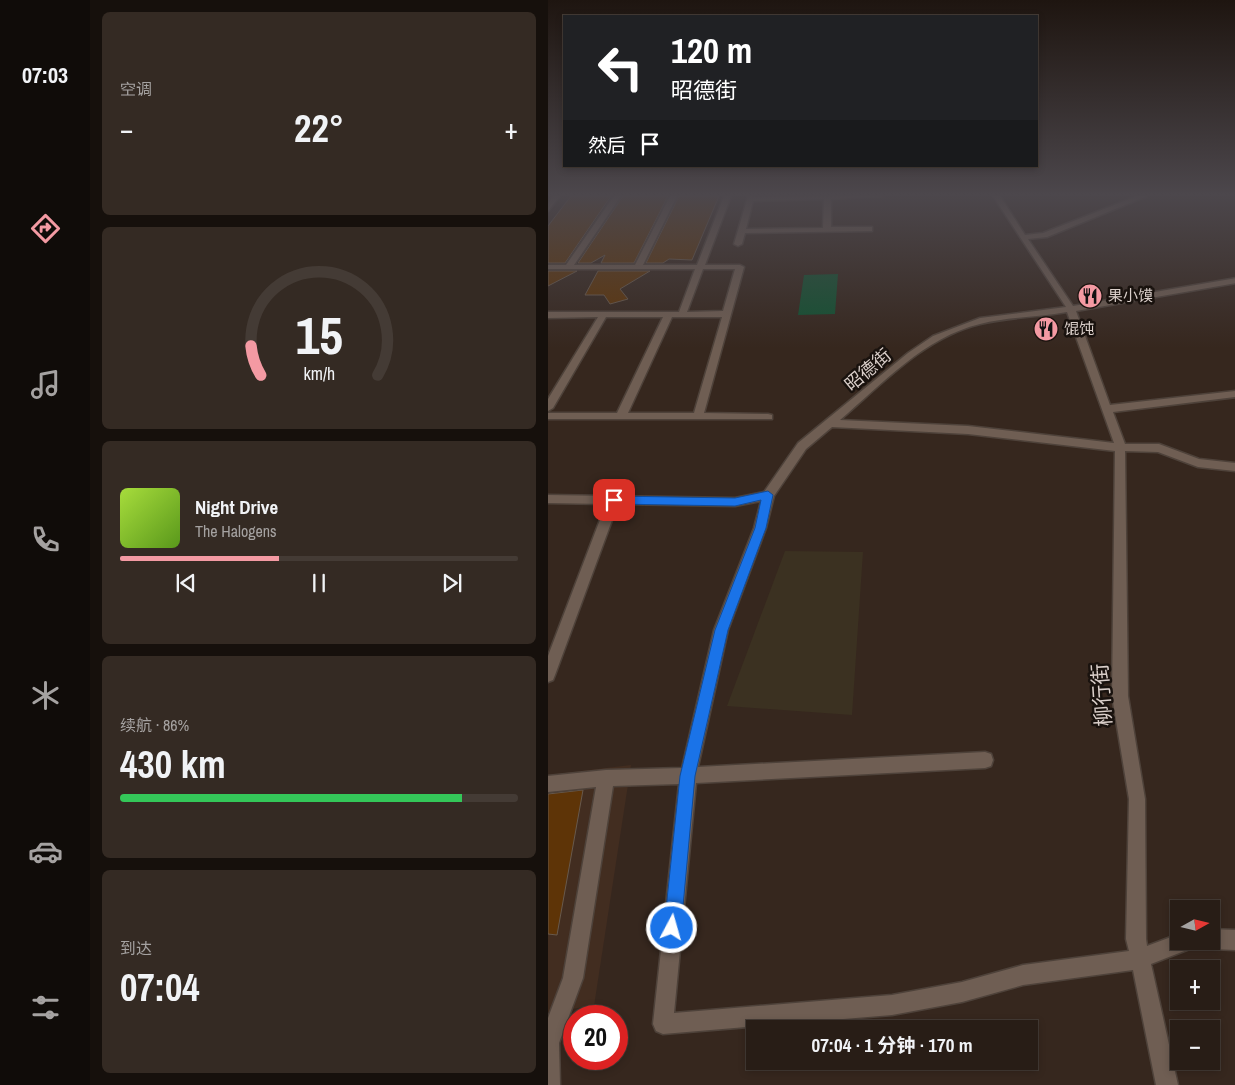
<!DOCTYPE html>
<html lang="zh">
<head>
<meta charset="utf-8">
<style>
	body { margin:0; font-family:"Archivo Narrow","Noto Sans SC",sans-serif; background:#342a23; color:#f1f3f6; height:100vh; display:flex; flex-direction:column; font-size:19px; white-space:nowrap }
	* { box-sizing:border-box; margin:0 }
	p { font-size:16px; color:#a5a2a1 }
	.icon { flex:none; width:28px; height:28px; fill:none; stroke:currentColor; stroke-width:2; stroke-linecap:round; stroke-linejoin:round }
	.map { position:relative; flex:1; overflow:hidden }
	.sheet { display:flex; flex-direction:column; gap:12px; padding:12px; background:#16100c; width:458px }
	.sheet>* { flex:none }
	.hud { position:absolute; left:15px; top:15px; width:475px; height:152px; border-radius:0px; box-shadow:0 2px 8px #0003,0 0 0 1px #443b35; background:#202124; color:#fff; overflow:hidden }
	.needle { width:32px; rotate:82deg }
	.buttons { position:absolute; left:622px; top:900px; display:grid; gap:10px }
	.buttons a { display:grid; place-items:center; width:50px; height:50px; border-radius:0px; background:#281d16; box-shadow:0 2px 8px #0003,0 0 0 1px #443b35; font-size:25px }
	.speed { position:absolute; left:15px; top:1005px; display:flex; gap:10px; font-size:25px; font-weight:700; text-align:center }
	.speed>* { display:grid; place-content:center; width:65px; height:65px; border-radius:50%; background:#281d16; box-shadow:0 2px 8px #0003,0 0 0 1px #443b35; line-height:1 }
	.speed .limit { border:8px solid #d22; background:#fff; color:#111 }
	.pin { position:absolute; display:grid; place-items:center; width:42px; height:42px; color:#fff; margin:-21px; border-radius:10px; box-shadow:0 2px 8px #0006 }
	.me { position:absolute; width:55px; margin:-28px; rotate:6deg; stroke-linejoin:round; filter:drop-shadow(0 0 4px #0008) }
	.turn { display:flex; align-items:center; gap:18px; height:105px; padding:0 25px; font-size:22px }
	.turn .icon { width:65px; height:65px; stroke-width:2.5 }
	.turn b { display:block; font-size:35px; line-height:42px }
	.then { display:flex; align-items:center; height:48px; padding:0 25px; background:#0003; gap:10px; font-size:19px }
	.big { font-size:38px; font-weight:700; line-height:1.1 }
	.sheet .widget { flex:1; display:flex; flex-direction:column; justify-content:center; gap:8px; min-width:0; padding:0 18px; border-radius:8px; background:#342a23 }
	.sheet .dial { align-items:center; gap:0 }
	.dial svg { height:130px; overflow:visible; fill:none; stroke:#443b35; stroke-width:7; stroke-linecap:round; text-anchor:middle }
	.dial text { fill:#f1f3f6; stroke:none }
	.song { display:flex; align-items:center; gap:15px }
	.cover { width:60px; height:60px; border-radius:8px; background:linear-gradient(135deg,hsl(80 70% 55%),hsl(90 70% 35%)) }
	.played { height:5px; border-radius:2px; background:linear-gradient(90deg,#f49aa3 40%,#443b35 40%) }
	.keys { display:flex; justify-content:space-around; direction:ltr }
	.heat { display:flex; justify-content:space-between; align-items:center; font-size:28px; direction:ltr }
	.charge { height:8px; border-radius:4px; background:linear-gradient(90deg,#34c759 86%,#443b35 0) }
	.trip { position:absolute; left:198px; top:1020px; width:292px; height:50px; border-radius:0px; background:#281d16; box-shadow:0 2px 8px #0003,0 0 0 1px #443b35; font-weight:700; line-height:50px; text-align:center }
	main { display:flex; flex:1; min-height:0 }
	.menu { display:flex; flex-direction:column; width:90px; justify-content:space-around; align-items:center; background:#100c09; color:#a5a2a1 }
	.menu .icon { width:35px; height:35px }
	.menu .on { color:#f49aa3 }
	.menu b { font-size:22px; color:#f1f3f6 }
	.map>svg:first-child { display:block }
	.built { fill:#422d20 }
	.education { fill:#3b3121 }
	.green { fill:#125131 }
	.building { fill:#5e3407; stroke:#68594c }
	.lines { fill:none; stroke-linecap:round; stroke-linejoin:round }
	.minor-casing { stroke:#4e423a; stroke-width:3 }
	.minor { fill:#6f5e53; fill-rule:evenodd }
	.route { fill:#1a73e8; stroke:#114b97 }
	.labels { text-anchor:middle; stroke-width:5; stroke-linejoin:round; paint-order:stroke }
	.far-poi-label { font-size:15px; fill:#dacfca; stroke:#19120e; text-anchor:start }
	.street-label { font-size:18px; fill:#dacfca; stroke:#19120e }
	.near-street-label { font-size:21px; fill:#dacfca; stroke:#19120e }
</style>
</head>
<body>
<main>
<nav class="menu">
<b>07:03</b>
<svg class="icon on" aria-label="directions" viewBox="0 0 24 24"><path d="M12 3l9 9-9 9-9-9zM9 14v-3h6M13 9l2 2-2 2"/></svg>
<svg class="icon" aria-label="music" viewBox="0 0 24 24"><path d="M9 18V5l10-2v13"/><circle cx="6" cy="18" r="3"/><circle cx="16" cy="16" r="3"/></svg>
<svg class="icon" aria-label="phone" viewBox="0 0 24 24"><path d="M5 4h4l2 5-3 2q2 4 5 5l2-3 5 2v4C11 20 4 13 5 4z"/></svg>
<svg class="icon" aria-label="climate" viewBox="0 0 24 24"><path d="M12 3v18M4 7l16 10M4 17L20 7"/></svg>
<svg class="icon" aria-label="car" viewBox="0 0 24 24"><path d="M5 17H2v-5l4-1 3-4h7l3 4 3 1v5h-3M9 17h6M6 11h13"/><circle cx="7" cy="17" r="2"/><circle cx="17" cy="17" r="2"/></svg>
<svg class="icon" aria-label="filters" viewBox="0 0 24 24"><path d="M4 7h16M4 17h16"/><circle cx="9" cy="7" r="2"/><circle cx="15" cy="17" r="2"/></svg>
</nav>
<section class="sheet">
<div class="widget"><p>空调</p>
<div class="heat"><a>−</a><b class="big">22°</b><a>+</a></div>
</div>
<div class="widget dial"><svg viewBox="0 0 100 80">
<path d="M14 69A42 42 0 1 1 86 69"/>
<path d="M14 69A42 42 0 0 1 8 51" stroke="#f49aa3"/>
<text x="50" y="56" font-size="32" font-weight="700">15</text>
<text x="50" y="72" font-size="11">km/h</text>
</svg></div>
<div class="widget">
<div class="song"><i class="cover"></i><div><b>Night Drive</b><p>The Halogens</p></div></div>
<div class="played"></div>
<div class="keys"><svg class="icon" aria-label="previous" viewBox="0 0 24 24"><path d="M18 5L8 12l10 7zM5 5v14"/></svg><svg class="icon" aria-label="pause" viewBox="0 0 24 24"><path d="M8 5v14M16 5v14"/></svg><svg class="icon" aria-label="next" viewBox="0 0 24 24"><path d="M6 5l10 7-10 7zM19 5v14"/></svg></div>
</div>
<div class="widget"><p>续航 · 86%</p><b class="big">430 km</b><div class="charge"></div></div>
<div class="widget"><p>到达</p><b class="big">07:04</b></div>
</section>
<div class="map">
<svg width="688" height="1085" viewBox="0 0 688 1085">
	<rect width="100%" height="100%" fill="#36271e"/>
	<!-- built -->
	<polygon class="built" points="83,765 46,1006 0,1012 0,775"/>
	<!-- education -->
	<polygon class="education" points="237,551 315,552 304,715 179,706"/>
	<!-- green -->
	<polygon class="green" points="290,274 287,314 250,315 256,275"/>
	<!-- building -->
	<g class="building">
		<polygon points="23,196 63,196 17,263 0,263 0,226"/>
		<polygon points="75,196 120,196 86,263 53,263 57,255 43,263 30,263"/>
		<polygon points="131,196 171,196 144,260 121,259 115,263 98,263"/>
		<polygon points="0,271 29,271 0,286"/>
		<polygon points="50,271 102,271 72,289 80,299 62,304 56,295 37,295"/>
		<polygon points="35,790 9,935 0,934 0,794"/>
	</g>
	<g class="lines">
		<defs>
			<g id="minor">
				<polygon points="5,196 12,196 0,211 0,204"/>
				<path d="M66,196H73L26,265H87L122,196H129L95,265H149L176,196H183L157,265H192L196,267L156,413L220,414L224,415V419H0V413H69L115,317H58L5,408L0,411V399L50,317L0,318V312H131L147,269H0V265H18ZM155,269H187L175,311L139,312ZM124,317H174L146,413H80Z"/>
				<path d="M200,196L206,197L335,196L283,199V227H324V231L197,233L194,244L190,246L186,244ZM276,199L275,228L198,229L205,201Z"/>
				<path d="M445,196H452L477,235L495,233L589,196H599L499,237L480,239L525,306L688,278V283L528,311L562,405L688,391V397L565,412L577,444H611L651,459L688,463V471L650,467L610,452L577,451L580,696L597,799L598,939L599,946L631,934V941H646L644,948L603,964L630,1085H608L585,970L475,985L414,1002L344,1015L115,1034L108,1031L105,1024L131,784L65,786L35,978L11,1043L12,1085H0V1018L15,978L48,787L0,792V776L58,770L134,768L166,630L206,528L213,501L187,506L70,504L7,675L5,680L0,682V656L58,504L0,503V495L187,498L216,492L250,443L360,353L385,336L432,318L518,307ZM519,312L566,443L420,426L292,420C334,384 377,337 432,324C460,317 491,317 519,312ZM284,427L420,434L567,451L564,696L581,799L578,939L581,951L475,965L414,982L344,995L126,1013L148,783L437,768L443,766L445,760L443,754L437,752L150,767L180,630L218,528L226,496L258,449Z"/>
				<polygon points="664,929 688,930 688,950 664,949 657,946 655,941 664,941"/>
			</g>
		</defs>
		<!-- minor casing -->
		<use href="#minor" class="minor-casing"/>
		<!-- minor -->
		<use href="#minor" class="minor"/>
	</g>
	<!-- sky -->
	<linearGradient id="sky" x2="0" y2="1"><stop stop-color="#1e1510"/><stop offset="0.56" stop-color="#4c474c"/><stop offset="1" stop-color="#4c474c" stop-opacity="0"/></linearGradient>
	<rect width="688" height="348" fill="url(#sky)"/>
	<!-- route -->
	<polygon class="route" points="220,491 225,495 218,528 180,630 147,776 133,928 130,934 124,937 118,934 116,928 132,776 167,630 207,528 213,500 187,506 66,504 60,500 66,496 187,498"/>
	<!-- icons -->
	<defs>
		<symbol id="restaurant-disc" viewBox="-11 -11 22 22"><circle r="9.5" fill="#f49aa3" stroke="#19120e"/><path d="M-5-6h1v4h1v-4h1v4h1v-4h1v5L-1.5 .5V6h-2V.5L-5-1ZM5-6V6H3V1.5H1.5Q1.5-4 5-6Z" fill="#111"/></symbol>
	</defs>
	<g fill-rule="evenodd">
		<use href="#restaurant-disc" x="528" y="282" width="28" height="28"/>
		<use href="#restaurant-disc" x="484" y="315" width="28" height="28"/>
	</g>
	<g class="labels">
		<!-- far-poi labels -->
		<g class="far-poi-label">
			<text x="560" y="301">果小馍</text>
			<text x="516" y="334">馄饨</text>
		</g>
		<!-- street labels -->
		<g class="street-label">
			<text transform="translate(320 370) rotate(-40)" y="6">昭德街</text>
		</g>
		<!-- near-street labels -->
		<g class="near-street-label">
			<text transform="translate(554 695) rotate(-94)" y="7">柳行街</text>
		</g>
	</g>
</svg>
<div class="buttons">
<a><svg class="needle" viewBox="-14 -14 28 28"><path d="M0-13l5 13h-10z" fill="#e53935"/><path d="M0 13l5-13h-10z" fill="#a5a2a1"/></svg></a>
<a>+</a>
<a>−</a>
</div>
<div class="speed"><div class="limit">20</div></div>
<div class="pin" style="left:66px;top:500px;background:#d93025"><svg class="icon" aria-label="arrive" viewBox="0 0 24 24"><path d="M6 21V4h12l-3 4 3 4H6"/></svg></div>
<svg class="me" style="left:124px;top:928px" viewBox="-20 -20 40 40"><circle r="17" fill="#1a73e8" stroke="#fff" stroke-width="3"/><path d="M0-11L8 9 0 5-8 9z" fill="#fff"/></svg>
<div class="trip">07:04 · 1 分钟 · 170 m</div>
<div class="hud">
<div class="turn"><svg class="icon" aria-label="left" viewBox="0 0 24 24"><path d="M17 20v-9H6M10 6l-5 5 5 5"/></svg><div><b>120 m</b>昭德街</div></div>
<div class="then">然后<svg class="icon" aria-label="arrive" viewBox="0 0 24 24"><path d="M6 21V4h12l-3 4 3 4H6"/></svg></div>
</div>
</div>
</main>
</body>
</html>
